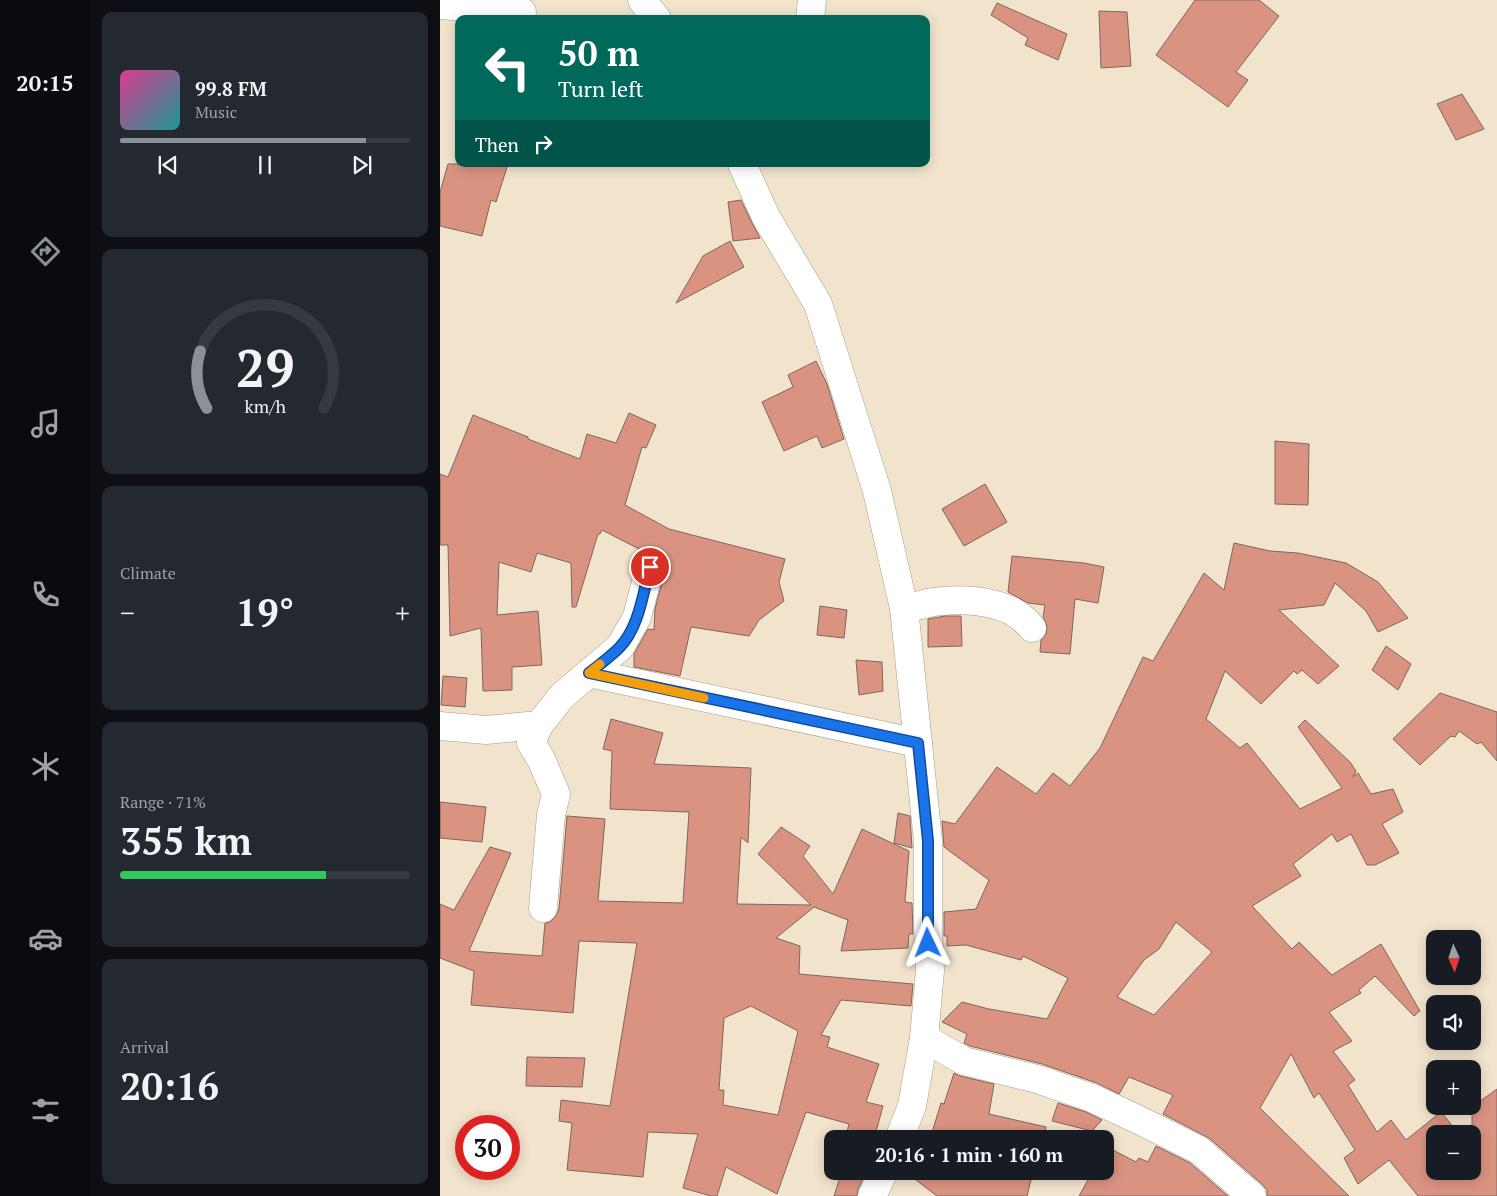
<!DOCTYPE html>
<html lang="en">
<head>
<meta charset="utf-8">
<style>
	body { margin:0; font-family:"PT Serif",serif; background:#242831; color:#f1f3f6; height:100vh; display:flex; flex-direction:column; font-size:19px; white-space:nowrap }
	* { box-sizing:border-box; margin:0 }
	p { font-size:16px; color:#9ea1a6 }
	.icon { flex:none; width:28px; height:28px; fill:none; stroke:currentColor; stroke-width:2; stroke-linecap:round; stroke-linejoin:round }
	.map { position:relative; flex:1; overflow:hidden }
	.side { display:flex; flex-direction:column; gap:12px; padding:12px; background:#0d0f14; width:350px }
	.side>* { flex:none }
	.guide { position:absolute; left:15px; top:15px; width:475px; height:152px; border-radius:10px; box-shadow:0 2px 12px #0003; background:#00695c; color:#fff; overflow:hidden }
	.needle { width:32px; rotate:177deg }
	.tools { position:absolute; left:986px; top:930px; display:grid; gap:10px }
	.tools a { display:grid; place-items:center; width:55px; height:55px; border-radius:10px; background:#171b24; box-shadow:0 2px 12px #0003; font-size:25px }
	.speed { position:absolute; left:15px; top:1115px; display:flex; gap:10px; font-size:25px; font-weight:700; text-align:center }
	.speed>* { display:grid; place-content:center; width:65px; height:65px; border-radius:50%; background:#171b24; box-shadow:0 2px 12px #0003; line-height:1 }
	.speed .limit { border:8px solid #d22; background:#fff; color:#111 }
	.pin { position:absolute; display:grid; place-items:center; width:42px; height:42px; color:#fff; margin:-21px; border:2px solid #fff; border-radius:50%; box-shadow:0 1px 5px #0007 }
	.me { position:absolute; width:55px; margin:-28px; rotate:358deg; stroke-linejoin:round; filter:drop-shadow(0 0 4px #0008) }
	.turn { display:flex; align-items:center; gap:18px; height:105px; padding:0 20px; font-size:22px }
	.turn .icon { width:65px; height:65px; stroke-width:2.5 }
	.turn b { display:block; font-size:35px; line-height:42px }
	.then { display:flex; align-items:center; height:48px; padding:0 20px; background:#0003; gap:10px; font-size:19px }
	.big { font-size:38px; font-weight:700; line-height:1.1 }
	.side .tile { flex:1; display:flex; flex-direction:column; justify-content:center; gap:8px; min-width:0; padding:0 18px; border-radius:10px; background:#242831 }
	.side .dial { align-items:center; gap:0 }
	.dial svg { height:130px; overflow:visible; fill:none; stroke:#363941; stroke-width:7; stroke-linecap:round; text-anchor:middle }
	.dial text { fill:#f1f3f6; stroke:none }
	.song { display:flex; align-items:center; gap:15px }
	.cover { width:60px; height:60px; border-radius:8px; background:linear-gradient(135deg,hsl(330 70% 55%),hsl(180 70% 35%)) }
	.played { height:5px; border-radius:2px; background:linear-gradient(90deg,#8c9099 85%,#363941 85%) }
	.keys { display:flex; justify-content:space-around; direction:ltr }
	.heat { display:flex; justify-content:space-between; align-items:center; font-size:28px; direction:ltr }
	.charge { height:8px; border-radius:4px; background:linear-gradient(90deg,#34c759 71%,#363941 0) }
	.trip { position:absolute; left:384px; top:1130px; width:290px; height:50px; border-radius:10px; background:#171b24; box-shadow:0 2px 12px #0003; font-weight:700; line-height:50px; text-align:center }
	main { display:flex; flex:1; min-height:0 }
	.menu { display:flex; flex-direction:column; width:90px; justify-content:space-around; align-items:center; background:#090b0e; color:#9ea1a6 }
	.menu .icon { width:35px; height:35px }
	.menu .active { color:#8c9099 }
	.menu b { font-size:22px; color:#f1f3f6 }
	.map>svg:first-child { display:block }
	.building { fill:#da9381; stroke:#7e665f; fill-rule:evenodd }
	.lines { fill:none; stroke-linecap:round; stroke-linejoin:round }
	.minor-casing { stroke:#a99c87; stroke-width:29 }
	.minor { stroke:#fff; stroke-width:28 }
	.route-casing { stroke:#114b97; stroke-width:12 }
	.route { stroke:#1a73e8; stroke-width:9 }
	.slow { stroke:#f59e0b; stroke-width:9 }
</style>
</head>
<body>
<main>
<nav class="menu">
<b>20:15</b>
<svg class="icon active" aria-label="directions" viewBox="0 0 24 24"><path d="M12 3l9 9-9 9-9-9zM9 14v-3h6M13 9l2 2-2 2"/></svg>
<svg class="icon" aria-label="music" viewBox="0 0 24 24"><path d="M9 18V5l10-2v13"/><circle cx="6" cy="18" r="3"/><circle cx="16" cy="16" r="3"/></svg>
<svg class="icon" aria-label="phone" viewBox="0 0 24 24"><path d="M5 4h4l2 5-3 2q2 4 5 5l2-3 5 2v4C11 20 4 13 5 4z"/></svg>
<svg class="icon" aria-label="climate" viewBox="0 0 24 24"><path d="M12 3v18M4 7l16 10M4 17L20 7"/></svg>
<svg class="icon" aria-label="car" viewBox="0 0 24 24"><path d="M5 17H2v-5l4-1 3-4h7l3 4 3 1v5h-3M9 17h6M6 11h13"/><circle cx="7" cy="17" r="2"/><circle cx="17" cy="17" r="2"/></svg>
<svg class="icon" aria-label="filters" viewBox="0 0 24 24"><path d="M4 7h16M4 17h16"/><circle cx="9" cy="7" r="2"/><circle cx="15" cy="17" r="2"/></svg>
</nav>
<section class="side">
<div class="tile">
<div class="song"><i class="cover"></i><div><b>99.8 FM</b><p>Music</p></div></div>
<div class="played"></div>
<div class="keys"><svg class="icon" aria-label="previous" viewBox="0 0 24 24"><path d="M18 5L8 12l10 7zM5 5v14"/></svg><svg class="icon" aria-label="pause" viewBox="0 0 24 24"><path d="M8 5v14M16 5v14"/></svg><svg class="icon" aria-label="next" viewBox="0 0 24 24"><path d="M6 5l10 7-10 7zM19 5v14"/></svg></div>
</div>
<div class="tile dial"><svg viewBox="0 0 100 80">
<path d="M14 69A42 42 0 1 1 86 69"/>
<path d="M14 69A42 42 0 0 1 10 34" stroke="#8c9099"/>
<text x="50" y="56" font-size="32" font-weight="700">29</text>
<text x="50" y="72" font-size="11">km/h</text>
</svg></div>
<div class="tile"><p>Climate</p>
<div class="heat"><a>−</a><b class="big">19°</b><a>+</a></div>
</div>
<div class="tile"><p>Range · 71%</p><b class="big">355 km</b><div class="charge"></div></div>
<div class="tile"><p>Arrival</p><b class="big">20:16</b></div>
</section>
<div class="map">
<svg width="1057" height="1196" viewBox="0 0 1057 1196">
	<rect width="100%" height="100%" fill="#f2e3cd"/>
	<!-- building -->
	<g class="building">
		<polygon points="755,0 819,0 839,16 796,72 808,80 788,107 716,55"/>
		<polygon points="557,3 627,34 618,60 585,45 588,38 551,15"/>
		<polygon points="659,11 687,12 691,66 661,68"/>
		<polygon points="1022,94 1044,129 1016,140 997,104"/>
		<polygon points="8,164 68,164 56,202 51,200 42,236 0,226 0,192"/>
		<polygon points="301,200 312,223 320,238 293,241 288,202"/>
		<polygon points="290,241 304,267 236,303 263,256"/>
		<polygon points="376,361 387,384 404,439 382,448 377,436 344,451 322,402 353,387 348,375"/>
		<polygon points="189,413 216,425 206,448 202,447 185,505 229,529 345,559 339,582 344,601 319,620 309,636 251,627 240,676 194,667 194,654 208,629 214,630 215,609 225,571 225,563 221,556 214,552 205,552 162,530 160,534 158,534 136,607 132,607 131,563 97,553 91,572 59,562 57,615 98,611 102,665 72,667 72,690 43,691 41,628 10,636 8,545 0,545 0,474 8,477 33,415 88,437 88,439 140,459 147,434 176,443"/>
		<polygon points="835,441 869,444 868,505 835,504"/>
		<polygon points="545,484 567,522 524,546 502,509"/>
		<path d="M794,543L830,551L858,553L906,563L938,582L968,618L938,632L926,611L895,583L884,605L839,610L899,666L878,684L862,670L857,674L854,671L821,704L785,671L766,719L800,748L807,743L860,809L902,788L858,727L865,720L910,762L916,771L913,777L918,773L931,794L953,789L963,812L942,824L959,853L935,865H927L911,834L897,842L892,834L853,864L861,876L812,906L852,949L859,942L892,975L941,944L980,1011L974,1016L935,976L919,990L921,993L889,1012L912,1041L893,1051L915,1080L908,1085L937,1132L951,1120L966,1140L1001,1112L1019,1134H995V1171H1032V1107L1057,1089V1196H978L949,1160L918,1184L904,1158L915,1150L879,1093L874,1098L851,1054L820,1108L909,1196H827V1190L822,1184L769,1138L723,1114L733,1095L689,1077L679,1094L657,1083L602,1064L530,1046L524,1043L527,1034L502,1022L522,1002L549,1009L607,1019L628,978L583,956L581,960L526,945L507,946V936H504V912L536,909L549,880L504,847L502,821L515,824L557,767L596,794L613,773L630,786L660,748L703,657L713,661L764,573L784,590ZM736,922L772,952L714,1015L677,997L704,960L719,949Z"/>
		<polygon points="572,556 644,563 664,567 658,603 635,599 630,654 600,652 601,640 606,634 607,626 603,617 605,605 588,603 568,592"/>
		<polygon points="380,606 407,610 404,638 377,635"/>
		<polygon points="505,616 521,616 522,646 488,647 488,619"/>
		<polygon points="946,646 971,664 958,690 932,670"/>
		<polygon points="416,660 442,662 443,691 419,695"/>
		<polygon points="3,676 27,678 25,707 1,705"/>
		<polygon points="1000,693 1057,712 1057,761 1041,742 1037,744 1019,731 1015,737 1011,736 980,765 953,739"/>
		<path d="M171,719L223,733L214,764L311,768L308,843L301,837L297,904L371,905L318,854L341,827L370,846L363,856L393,894L422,829L469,851L465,902L472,903L473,934H469L468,948L401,951L408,920L374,907L336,938L360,946L359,974L473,984L471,1006L401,1000L381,1035L390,1037L387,1047L439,1064L426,1102L443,1106L434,1139L407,1132L409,1124L366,1112L337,1194L286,1167L277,1196H271L243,1188L258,1134L208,1132L203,1177L127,1170L132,1123L119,1121L121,1100L170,1106L197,943L139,941L133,1013L31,1005L34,971L0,958V904L14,910L50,847L71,853L29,951L102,956L105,923L110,922L115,917L119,909L127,816L165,819L158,901L243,903L249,812L170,809L172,751L163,749ZM311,1006L358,1031L338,1115L283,1105L284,1090H279L284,1018Z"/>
		<polygon points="0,802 46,807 42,842 0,838"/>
		<polygon points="458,813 470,816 472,848 454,843"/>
		<polygon points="87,1057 145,1058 142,1087 86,1086"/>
		<polygon points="514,1073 520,1076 554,1084 549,1114 606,1127 604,1139 490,1139 501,1103 504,1104"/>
		<polygon points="618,1103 646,1112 662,1120 652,1131 612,1121"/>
		<polygon points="665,1146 696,1162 699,1158 708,1162 716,1146 750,1163 788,1196 639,1196 653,1171 665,1171"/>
		<polygon points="402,1171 427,1171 418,1189 417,1196 394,1196"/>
		<polygon points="464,1171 597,1171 596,1177 592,1176 587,1196 497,1196"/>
	</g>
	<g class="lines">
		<defs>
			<g id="minor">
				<polyline points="202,0 217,19"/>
				<polyline points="0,5 82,12"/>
				<polyline points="370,19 372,0"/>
				<polyline points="302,164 326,217 378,304 437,491 464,608 488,841 488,928 490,971 484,1038 472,1106 459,1139"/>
				<path d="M464,608C475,608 484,603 494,602C519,598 557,600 578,615C583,618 588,623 592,628"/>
				<polyline points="149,673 478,743"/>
				<polyline points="99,725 91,743 101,759 116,794 111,815 103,908"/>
				<polyline points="0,726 46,730 99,725 122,696 180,647 197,617 210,567"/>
				<polyline points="484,1038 524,1061 597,1079 652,1098 701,1121 759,1150 812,1196"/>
				<polyline points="432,1196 444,1171"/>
			</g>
		</defs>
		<!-- minor casing -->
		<use href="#minor" class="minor-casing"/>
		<!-- minor -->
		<use href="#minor" class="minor"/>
	</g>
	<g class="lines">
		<defs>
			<path id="route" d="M210,567C203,593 199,628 179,648C170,657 159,665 149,673L478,743L488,841V943"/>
		</defs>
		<!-- route casing -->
		<use href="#route" class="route-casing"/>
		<!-- route -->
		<use href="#route" class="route"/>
		<!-- slow -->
		<polyline class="slow" points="160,664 149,673 264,698"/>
	</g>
</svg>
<div class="tools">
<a><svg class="needle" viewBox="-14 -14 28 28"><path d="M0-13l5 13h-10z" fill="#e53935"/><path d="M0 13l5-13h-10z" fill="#9ea1a6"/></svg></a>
<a><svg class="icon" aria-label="sound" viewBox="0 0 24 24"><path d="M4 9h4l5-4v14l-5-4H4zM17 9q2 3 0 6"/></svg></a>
<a>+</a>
<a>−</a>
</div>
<div class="speed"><div class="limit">30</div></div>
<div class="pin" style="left:210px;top:567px;background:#d93025"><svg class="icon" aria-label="arrive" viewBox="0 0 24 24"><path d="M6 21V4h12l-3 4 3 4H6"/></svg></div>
<svg class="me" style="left:488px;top:943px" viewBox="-20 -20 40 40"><path d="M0-17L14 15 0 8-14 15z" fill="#1a73e8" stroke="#fff" stroke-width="4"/></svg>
<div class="trip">20:16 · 1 min · 160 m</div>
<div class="guide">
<div class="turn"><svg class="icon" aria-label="left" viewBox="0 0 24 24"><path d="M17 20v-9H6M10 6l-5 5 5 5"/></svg><div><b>50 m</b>Turn left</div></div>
<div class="then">Then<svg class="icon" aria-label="right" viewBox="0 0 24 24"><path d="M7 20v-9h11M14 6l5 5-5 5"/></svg></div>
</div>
</div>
</main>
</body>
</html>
